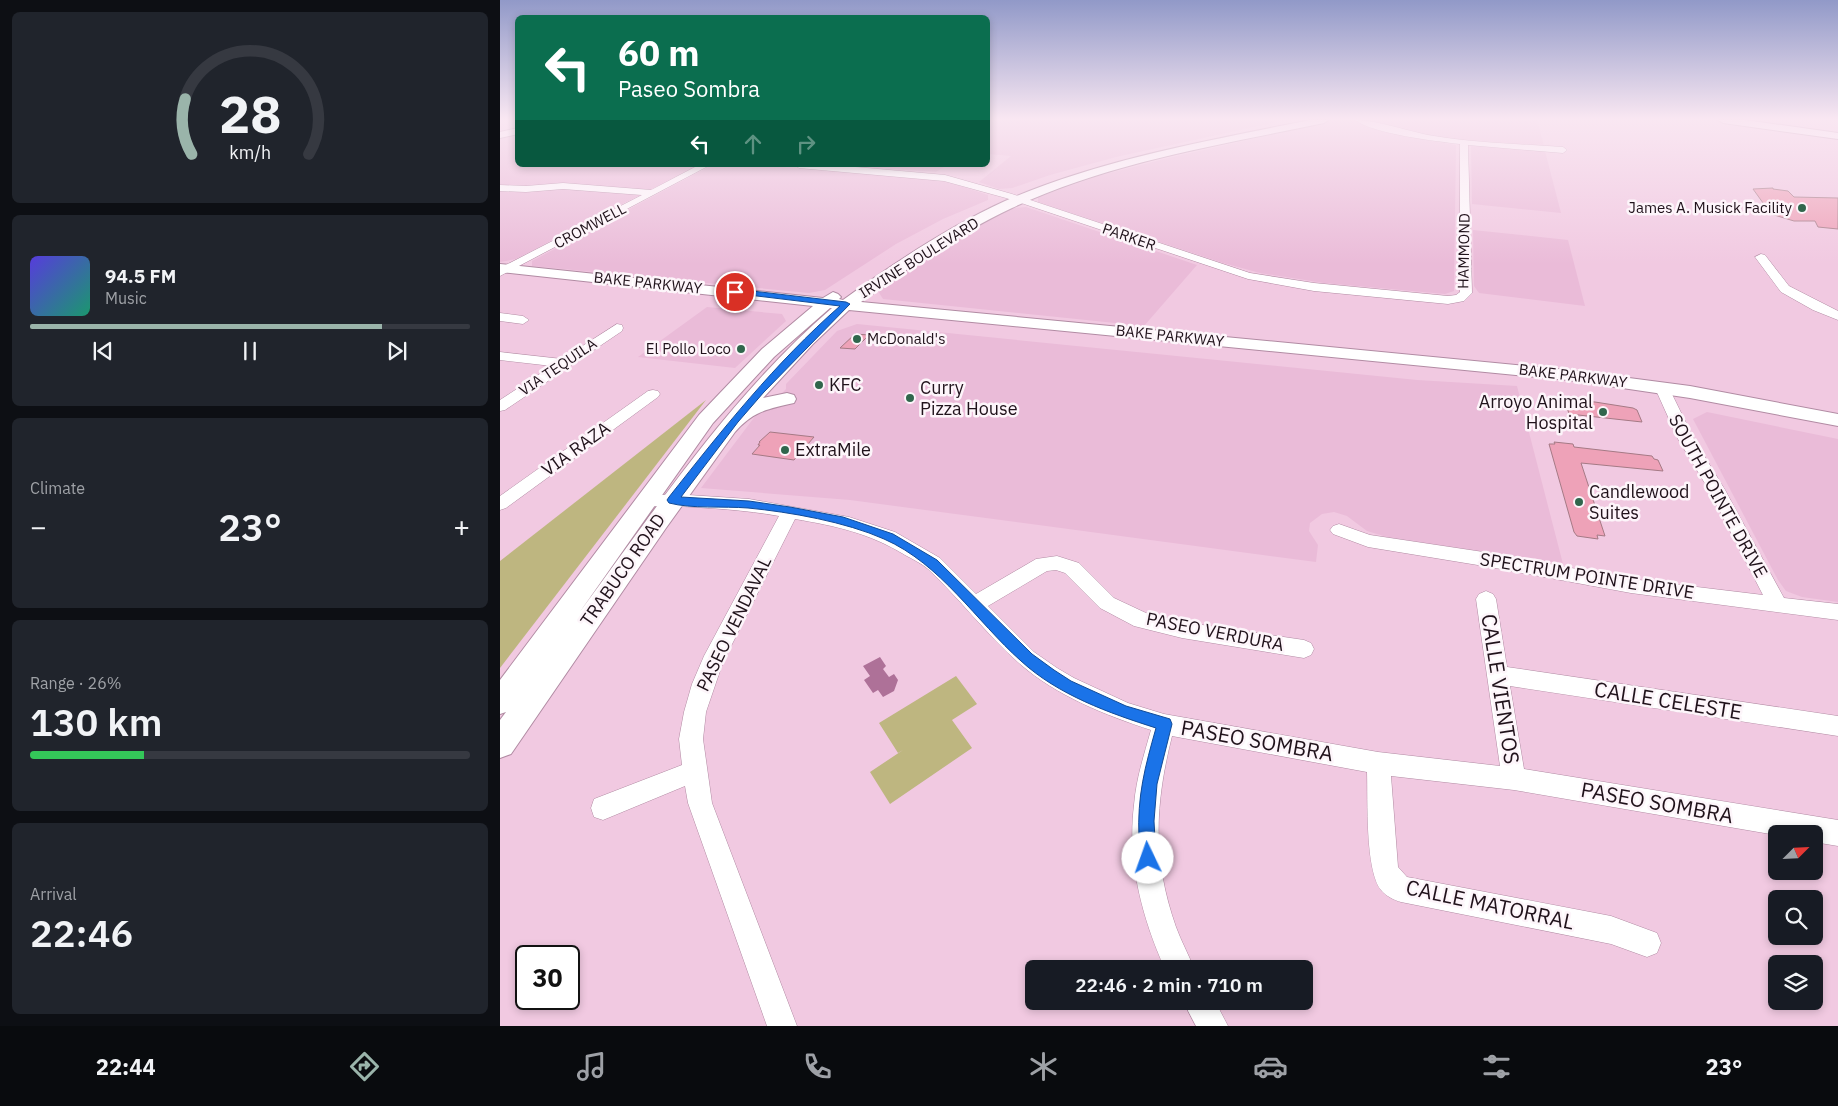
<!DOCTYPE html>
<html lang="en">
<head>
<meta charset="utf-8">
<style>
	body { margin:0; font-family:"IBM Plex Sans",sans-serif; background:#20242c; color:#f1f3f6; height:100vh; display:flex; flex-direction:column; font-size:19px; white-space:nowrap }
	* { box-sizing:border-box; margin:0 }
	p { font-size:16px; color:#9ea1a6 }
	.icon { flex:none; width:28px; height:28px; fill:none; stroke:currentColor; stroke-width:2; stroke-linecap:round; stroke-linejoin:round }
	.map { position:relative; flex:1; overflow:hidden }
	.side { display:flex; flex-direction:column; gap:12px; padding:12px; background:#0d0f14; width:500px }
	.side>* { flex:none }
	.top-card { position:absolute; left:15px; top:15px; width:475px; height:152px; border-radius:8px; box-shadow:0 2px 8px #0003; background:#0b6e4f; color:#fff; overflow:hidden }
	.needle { width:32px; rotate:66deg }
	.buttons { position:absolute; left:1268px; top:825px; display:grid; gap:10px }
	.buttons a { display:grid; place-items:center; width:55px; height:55px; border-radius:8px; background:#171b24; box-shadow:0 2px 8px #0003; font-size:25px }
	.speed { position:absolute; left:15px; top:945px; display:flex; gap:10px; font-size:25px; font-weight:700; text-align:center }
	.speed>* { display:grid; place-content:center; width:65px; height:65px; border-radius:50%; background:#171b24; box-shadow:0 2px 8px #0003; line-height:1 }
	.speed .limit { border:2px solid #111; border-radius:8px; background:#fff; color:#111 }
	.pin { position:absolute; display:grid; place-items:center; width:42px; height:42px; color:#fff; margin:-21px; border:2px solid #fff; border-radius:50%; box-shadow:0 1px 5px #0007 }
	.me { position:absolute; width:55px; margin:-28px; rotate:357deg; stroke-linejoin:round; filter:drop-shadow(0 0 4px #0008) }
	.turn { display:flex; align-items:center; gap:18px; height:105px; padding:0 20px; font-size:22px }
	.turn .icon { width:65px; height:65px; stroke-width:2.5 }
	.turn b { display:block; font-size:35px; line-height:42px }
	.lanes { display:flex; align-items:center; height:48px; padding:0 20px; background:#0003; justify-content:center; gap:25px; direction:ltr }
	.lanes .off { opacity:.35 }
	.big { font-size:38px; font-weight:600; line-height:1.1 }
	.side .card { flex:1; display:flex; flex-direction:column; justify-content:center; gap:8px; min-width:0; padding:0 18px; border-radius:8px; background:#20242c }
	.side .dial { align-items:center; gap:0 }
	.dial svg { height:130px; overflow:visible; fill:none; stroke:#363941; stroke-width:7; stroke-linecap:round; text-anchor:middle }
	.dial text { fill:#f1f3f6; stroke:none }
	.song { display:flex; align-items:center; gap:15px }
	.cover { width:60px; height:60px; border-radius:8px; background:linear-gradient(135deg,hsl(250 70% 55%),hsl(160 70% 35%)) }
	.played { height:5px; border-radius:2px; background:linear-gradient(90deg,#9ab4aa 80%,#363941 80%) }
	.keys { display:flex; justify-content:space-around; direction:ltr }
	.heat { display:flex; justify-content:space-between; align-items:center; font-size:28px; direction:ltr }
	.charge { height:8px; border-radius:4px; background:linear-gradient(90deg,#34c759 26%,#363941 0) }
	.trip { position:absolute; left:525px; top:960px; width:288px; height:50px; border-radius:8px; background:#171b24; box-shadow:0 2px 8px #0003; font-weight:600; line-height:50px; text-align:center }
	.tab-bar { display:flex; height:80px; justify-content:space-around; align-items:center; background:#090b0e; color:#9ea1a6 }
	.tab-bar .icon { width:35px; height:35px }
	.tab-bar .on { color:#9ab4aa }
	.tab-bar b { font-size:22px; color:#f1f3f6 }
	main { display:flex; flex:1; min-height:0 }
	.map>svg:first-child { display:block }
	.built { fill:#eabbd8 }
	.green { fill:#beb680 }
	.water { fill:#ae7198 }
	.building { fill:#eea2b8; stroke:#a57a85 }
	.lines { fill:none; stroke-linecap:round; stroke-linejoin:round }
	.minor-casing { stroke:#b18ba3; stroke-width:1 }
	.major-casing { stroke:#b18ba3; stroke-width:2 }
	.minor { fill:#fff; fill-rule:evenodd }
	.major { fill:#fff; fill-rule:evenodd }
	.route { fill:#1a73e8; stroke:#114b97 }
	.poi-dot { fill:#30664c; stroke:#fdf5fa; stroke-width:2 }
	.labels { text-anchor:middle; stroke-width:5; stroke-linejoin:round; paint-order:stroke }
	.far-poi-label { font-size:15px; fill:#20121b; stroke:#fdf5fa; text-anchor:end }
	.far-street-label { font-size:15px; fill:#20121b; stroke:#fdf5fa }
	.poi-label { font-size:18px; fill:#20121b; stroke:#fdf5fa; text-anchor:start }
	.street-label { font-size:18px; fill:#20121b; stroke:#fdf5fa }
	.near-street-label { font-size:21px; fill:#20121b; stroke:#fdf5fa }
</style>
</head>
<body>
<main>
<section class="side">
<div class="card dial"><svg viewBox="0 0 100 80">
<path d="M14 69A42 42 0 1 1 86 69"/>
<path d="M14 69A42 42 0 0 1 10 35" stroke="#9ab4aa"/>
<text x="50" y="56" font-size="32" font-weight="700">28</text>
<text x="50" y="72" font-size="11">km/h</text>
</svg></div>
<div class="card">
<div class="song"><i class="cover"></i><div><b>94.5 FM</b><p>Music</p></div></div>
<div class="played"></div>
<div class="keys"><svg class="icon" aria-label="previous" viewBox="0 0 24 24"><path d="M18 5L8 12l10 7zM5 5v14"/></svg><svg class="icon" aria-label="pause" viewBox="0 0 24 24"><path d="M8 5v14M16 5v14"/></svg><svg class="icon" aria-label="next" viewBox="0 0 24 24"><path d="M6 5l10 7-10 7zM19 5v14"/></svg></div>
</div>
<div class="card"><p>Climate</p>
<div class="heat"><a>−</a><b class="big">23°</b><a>+</a></div>
</div>
<div class="card"><p>Range · 26%</p><b class="big">130 km</b><div class="charge"></div></div>
<div class="card"><p>Arrival</p><b class="big">22:46</b></div>
</section>
<div class="map">
<svg width="1338" height="1026" viewBox="0 0 1338 1026">
	<rect width="100%" height="100%" fill="#f1c9e1"/>
	<!-- built -->
	<g class="built">
		<polygon points="488,120 786,120 616,157 550,175 512,188 499,189 479,182 511,156 488,154"/>
		<polygon points="837,120 850,120 885,132 908,137 956,145 954,291 945,294 824,283 760,273 723,263 538,202 538,197 598,176 668,158"/>
		<polygon points="864,120 1037,120 1044,146 935,137 881,126"/>
		<polygon points="17,134 18,165 198,165 16,259 0,262 0,138"/>
		<polygon points="976,145 1045,151 1061,213 972,204 971,146"/>
		<polygon points="212,165 249,165 418,177 451,183 488,195 488,200 443,219 396,244 325,290 309,293 32,266 32,261"/>
		<polygon points="333,165 447,165 436,172"/>
		<polygon points="526,207 697,265 644,326 383,299 378,291 431,254 475,227 511,208"/>
		<polygon points="973,230 1068,240 1085,306 979,293 974,286"/>
		<polygon points="207,307 282,314 286,321 235,368 138,357"/>
		<polygon points="357,324 917,380 1017,386 1063,564 887,537 867,531 847,516 834,512 822,514 810,523 809,531 818,545 816,562 350,500 201,488 259,411 270,406 286,389 286,384 337,331"/>
		<polygon points="1207,412 1338,439 1338,602 1302,597 1286,591 1278,580 1193,419"/>
	</g>
	<!-- green -->
	<g class="green">
		<polygon points="206,400 0,668 0,561"/>
		<polygon points="456,676 477,704 452,720 472,748 390,804 370,772 403,750 398,753 379,723"/>
	</g>
	<!-- water -->
	<polygon class="water" points="380,657 386,666 383,669 389,677 394,674 398,680 394,691 383,697 378,690 373,693 364,680 370,676 363,666"/>
	<!-- building -->
	<g class="building">
		<polygon points="1273,188 1273,189 1288,191 1294,197 1338,198 1338,229 1318,227 1315,221 1294,221 1271,214 1253,189"/>
		<polygon points="355,334 369,335 355,349 340,348"/>
		<polygon points="1065,400 1095,402 1133,408 1137,410 1142,422 1069,414"/>
		<polygon points="270,432 314,437 294,460 252,454 260,445 258,445 260,442 259,442"/>
		<polygon points="1054,442 1073,444 1074,447 1152,456 1154,459 1158,460 1163,471 1081,463 1105,536 1097,535 1098,539 1077,536 1074,532 1049,444 1055,444"/>
	</g>
	<g class="lines">
		<defs>
			<g id="minor">
				<path d="M855,120C878,120 909,132 934,136C976,143 1020,144 1063,147L1067,150L1063,153L968,145L972,293L964,301L948,304L814,291L748,279L506,198L444,181L299,168L295,165H333L445,175L512,194L750,273L814,283L948,296L956,295L960,292V144C935,141 874,134 855,120Z"/>
				<polygon points="199,165 210,165 0,276 0,268 142,195 63,189 26,192 0,191 0,185 26,186 63,183 151,190"/>
				<polygon points="1261,254 1265,255 1289,286 1338,311 1338,320 1313,310 1281,292 1255,257"/>
				<polygon points="0,313 23,316 29,320 23,324 0,321"/>
				<polygon points="117,324 122,325 123,328 122,331 5,410 0,411 0,400 52,366 0,360 0,352 62,359"/>
				<polygon points="1162,384 1167,385 1169,388 1194,439 1225,490 1284,598 1338,604 1338,620 1131,593 990,567 868,547 833,534 830,530 833,526 839,524 870,535 990,553 1131,579 1263,595 1209,490 1178,439 1155,388 1157,385"/>
				<polygon points="153,390 158,391 160,394 158,397 6,508 0,510 0,496 148,391"/>
				<path d="M173,494L249,499L349,517L395,532L440,558L476,594L536,559L557,556L579,563L614,598L646,613L682,622L804,640L811,643L814,649L811,655L804,658L682,638L634,626L600,608L565,573L556,570L547,571L488,606L534,652L557,668L574,678L628,703L664,714L878,752L1000,766L976,599L979,594L986,591L993,594L996,599L1007,667L1338,716V736L1010,686L1024,769L1338,820V846L1314,842V834L1276,835L1014,790L891,776L898,867L907,877L1111,916L1157,933L1161,943L1157,953L1147,957L1111,944L901,902C894,900 886,896 881,890C865,870 868,800 867,772L672,736C655,804 652,859 676,927C681,941 689,955 694,969H665C642,918 627,861 634,805C636,779 644,755 651,730C605,715 557,696 520,664C487,635 460,599 428,569C421,563 412,559 405,555C369,533 336,526 295,519L223,662L206,712L203,739L212,803L297,1026H267L188,803L185,786L103,820L94,817L91,808L94,799L182,765L179,739L184,712L192,684L204,656L279,516C245,510 211,508 176,506C164,505 152,508 141,505L138,501L141,497Z"/>
				<polygon points="683,1001 715,1001 728,1026 696,1026"/>
			</g>
			<g id="major">
				<path d="M810,120H829L824,123C720,145 609,162 512,208C459,233 409,267 361,302L1068,370L1190,386L1338,414V426L1190,398L1068,380L349,310L313,344L263,398L287,393L294,395L296,399L294,403C268,409 253,411 235,432L166,528L11,754L0,758V720L6,712L0,714V680L199,415L262,349L313,306L0,272V264L323,298L333,292L338,294L341,297L339,299L343,300C394,263 448,227 505,201C601,159 707,141 810,120ZM330,308H332C232,394 157,507 79,613L213,423L274,357Z"/>
				<polygon points="1218,120 1245,120 1338,133 1338,139 1223,123"/>
				<polygon points="18,128 18,134 0,138 0,132"/>
			</g>
		</defs>
		<!-- minor casing -->
		<use href="#minor" class="minor-casing"/>
		<!-- major casing -->
		<use href="#major" class="major-casing"/>
		<!-- minor -->
		<use href="#minor" class="minor"/>
		<!-- major -->
		<use href="#major" class="major"/>
	</g>
	<!-- sky -->
	<linearGradient id="sky" x2="0" y2="1"><stop stop-color="#9199c8"/><stop offset="0.45" stop-color="#f9e7f2"/><stop offset="1" stop-color="#f9e7f2" stop-opacity="0"/></linearGradient>
	<rect width="1338" height="264" fill="url(#sky)"/>
	<!-- route -->
	<path class="route" d="M235,289L346,302L350,304L264,392L238,422L181,497L249,501L290,507L343,517L393,534L437,560L532,654L554,670L571,681L626,706L670,719L672,724L657,784L654,821L656,858L654,865L648,867L642,865C638,856 639,847 639,838C637,796 645,767 656,728C609,713 558,695 521,661C476,621 441,564 384,539C346,522 290,512 248,508C223,506 192,509 169,503L167,500L169,497C222,430 275,363 340,306L232,293L231,292Z"/>
	<!-- markers -->
	<g class="poi-dot">
		<circle cx="1302" cy="208" r="5"/>
		<circle cx="357" cy="339" r="5"/>
		<circle cx="241" cy="349" r="5"/>
		<circle cx="319" cy="385" r="5"/>
		<circle cx="410" cy="398" r="5"/>
		<circle cx="1103" cy="412" r="5"/>
		<circle cx="285" cy="450" r="5"/>
		<circle cx="1079" cy="502" r="5"/>
	</g>
	<g class="labels">
		<!-- far-poi labels -->
		<g class="far-poi-label">
			<text x="1292" y="213">James A. Musick Facility</text>
			<text x="367" y="344" text-anchor="start">McDonald's</text>
			<text x="231" y="354">El Pollo Loco</text>
		</g>
		<!-- far-street labels -->
		<g class="far-street-label">
			<text transform="translate(90 226) rotate(-28)" y="5">CROMWELL</text>
			<text transform="translate(629 237) rotate(19)" y="5">PARKER</text>
			<text transform="translate(964 251) rotate(-89)" y="5">HAMMOND</text>
			<text transform="translate(419 258) rotate(-32)" y="5">IRVINE BOULEVARD</text>
			<text transform="translate(148 283) rotate(6)" y="5">BAKE PARKWAY</text>
			<text transform="translate(670 336) rotate(6)" y="5">BAKE PARKWAY</text>
			<text transform="translate(58 367) rotate(-34)" y="5">VIA TEQUILA</text>
			<text transform="translate(1073 376) rotate(7)" y="5">BAKE PARKWAY</text>
		</g>
		<!-- poi labels -->
		<g class="poi-label">
			<text x="329" y="391">KFC</text>
			<text x="420" y="394">Curry<tspan x="420" dy="21">Pizza House</tspan></text>
			<text x="1093" y="408" text-anchor="end">Arroyo Animal<tspan x="1093" dy="21">Hospital</tspan></text>
			<text x="295" y="456">ExtraMile</text>
			<text x="1089" y="498">Candlewood<tspan x="1089" dy="21">Suites</tspan></text>
		</g>
		<!-- street labels -->
		<g class="street-label">
			<text transform="translate(76 449) rotate(-36)" y="6">VIA RAZA</text>
			<text transform="translate(1218 496) rotate(61)" y="6">SOUTH POINTE DRIVE</text>
			<text transform="translate(123 570) rotate(-55)" y="6">TRABUCO ROAD</text>
			<text transform="translate(1087 576) rotate(9)" y="6">SPECTRUM POINTE DRIVE</text>
			<text transform="translate(234 624) rotate(-64)" y="6">PASEO VENDAVAL</text>
			<text transform="translate(715 632) rotate(11)" y="6">PASEO VERDURA</text>
		</g>
		<!-- near-street labels -->
		<g class="near-street-label">
			<text transform="translate(1000 689) rotate(81)" y="7">CALLE VIENTOS</text>
			<text transform="translate(1168 701) rotate(9)" y="7">CALLE CELESTE</text>
			<text transform="translate(757 741) rotate(10)" y="7">PASEO SOMBRA</text>
			<text transform="translate(1157 803) rotate(10)" y="7">PASEO SOMBRA</text>
			<text transform="translate(990 905) rotate(12)" y="7">CALLE MATORRAL</text>
		</g>
	</g>
</svg>
<div class="buttons">
<a><svg class="needle" viewBox="-14 -14 28 28"><path d="M0-13l5 13h-10z" fill="#e53935"/><path d="M0 13l5-13h-10z" fill="#9ea1a6"/></svg></a>
<a><svg class="icon" aria-label="search" viewBox="0 0 24 24"><circle cx="10" cy="10" r="6"/><path d="M15 15l6 6"/></svg></a>
<a><svg class="icon" aria-label="layers" viewBox="0 0 24 24"><path d="M12 4l9 5-9 5-9-5zM3 14l9 5 9-5"/></svg></a>
</div>
<div class="speed"><div class="limit">30</div></div>
<div class="pin" style="left:235px;top:292px;background:#d93025"><svg class="icon" aria-label="arrive" viewBox="0 0 24 24"><path d="M6 21V4h12l-3 4 3 4H6"/></svg></div>
<svg class="me" style="left:648px;top:858px" viewBox="-20 -20 40 40"><circle r="19" fill="#fff"/><path d="M0-13L10 11 0 6-10 11z" fill="#1a73e8"/></svg>
<div class="trip">22:46 · 2 min · 710 m</div>
<div class="top-card">
<div class="turn"><svg class="icon" aria-label="left" viewBox="0 0 24 24"><path d="M17 20v-9H6M10 6l-5 5 5 5"/></svg><div><b>60 m</b>Paseo Sombra</div></div>
<div class="lanes"><svg class="icon" aria-label="left" viewBox="0 0 24 24"><path d="M17 20v-9H6M10 6l-5 5 5 5"/></svg><svg class="icon off" aria-label="ahead" viewBox="0 0 24 24"><path d="M12 20V5M6 11l6-6 6 6"/></svg><svg class="icon off" aria-label="right" viewBox="0 0 24 24"><path d="M7 20v-9h11M14 6l5 5-5 5"/></svg></div>
</div>
</div>
</main>
<nav class="tab-bar">
<b>22:44</b>
<svg class="icon on" aria-label="directions" viewBox="0 0 24 24"><path d="M12 3l9 9-9 9-9-9zM9 14v-3h6M13 9l2 2-2 2"/></svg>
<svg class="icon" aria-label="music" viewBox="0 0 24 24"><path d="M9 18V5l10-2v13"/><circle cx="6" cy="18" r="3"/><circle cx="16" cy="16" r="3"/></svg>
<svg class="icon" aria-label="phone" viewBox="0 0 24 24"><path d="M5 4h4l2 5-3 2q2 4 5 5l2-3 5 2v4C11 20 4 13 5 4z"/></svg>
<svg class="icon" aria-label="climate" viewBox="0 0 24 24"><path d="M12 3v18M4 7l16 10M4 17L20 7"/></svg>
<svg class="icon" aria-label="car" viewBox="0 0 24 24"><path d="M5 17H2v-5l4-1 3-4h7l3 4 3 1v5h-3M9 17h6M6 11h13"/><circle cx="7" cy="17" r="2"/><circle cx="17" cy="17" r="2"/></svg>
<svg class="icon" aria-label="filters" viewBox="0 0 24 24"><path d="M4 7h16M4 17h16"/><circle cx="9" cy="7" r="2"/><circle cx="15" cy="17" r="2"/></svg>
<b>23°</b>
</nav>
</body>
</html>
